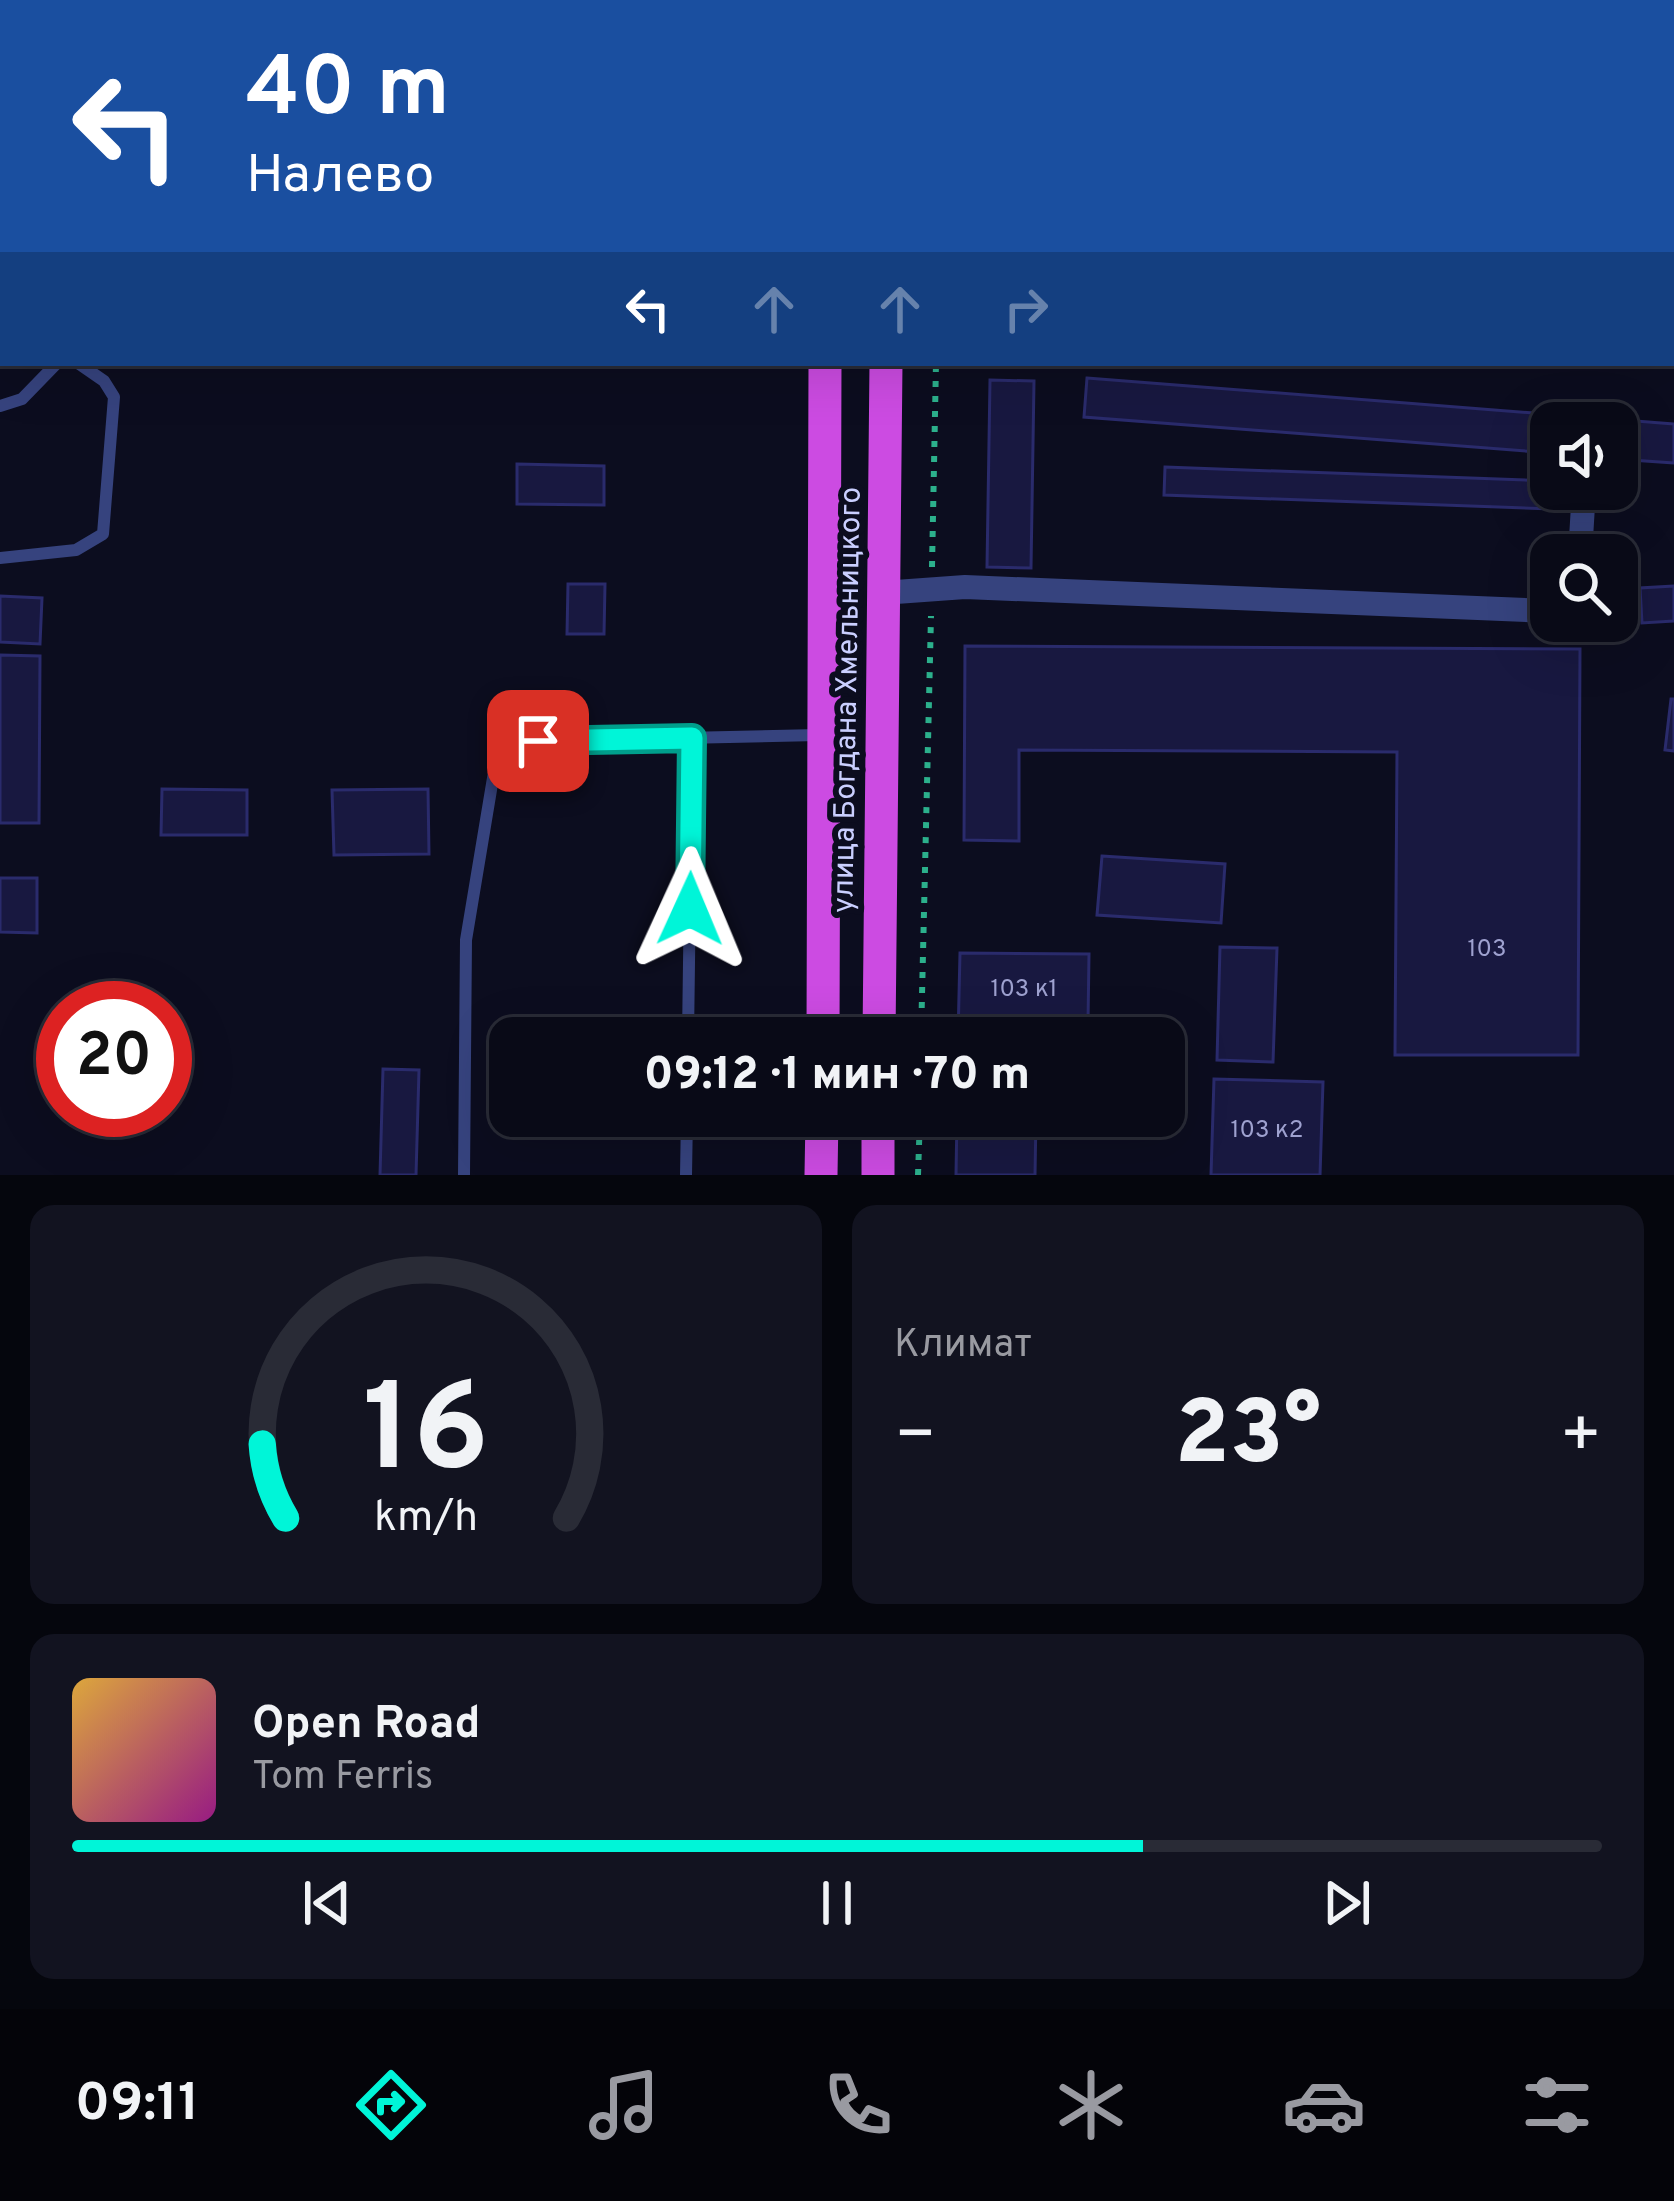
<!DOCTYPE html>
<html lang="ru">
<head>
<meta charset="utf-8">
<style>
	body { margin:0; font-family:Overpass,sans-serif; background:#121320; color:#f1f3f6; height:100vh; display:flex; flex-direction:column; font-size:45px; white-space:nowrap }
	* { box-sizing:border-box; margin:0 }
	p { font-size:39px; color:#999aa1 }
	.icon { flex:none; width:66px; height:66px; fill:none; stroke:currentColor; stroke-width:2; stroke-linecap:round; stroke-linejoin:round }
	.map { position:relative; height:1175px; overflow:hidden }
	.panel { display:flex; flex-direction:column; gap:30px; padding:30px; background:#05060d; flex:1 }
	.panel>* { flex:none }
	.banner { position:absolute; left:0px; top:0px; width:1674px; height:366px; box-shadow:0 12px 48px #0002,0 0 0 3px #292b36; background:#1a4fa0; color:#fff; overflow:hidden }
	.controls { position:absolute; left:1530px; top:402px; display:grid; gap:24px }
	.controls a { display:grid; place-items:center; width:108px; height:108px; border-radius:24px; background:#090a17; box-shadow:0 12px 48px #0002,0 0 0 3px #292b36; font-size:60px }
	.speed { position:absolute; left:36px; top:981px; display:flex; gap:24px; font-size:60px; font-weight:700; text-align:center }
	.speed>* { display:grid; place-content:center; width:156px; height:156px; border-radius:50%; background:#090a17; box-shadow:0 12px 48px #0002,0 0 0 3px #292b36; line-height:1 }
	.speed .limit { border:18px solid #d22; background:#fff; color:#111 }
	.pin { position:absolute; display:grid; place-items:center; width:102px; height:102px; color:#fff; margin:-51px; border-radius:24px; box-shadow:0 6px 18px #0006 }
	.me { position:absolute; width:132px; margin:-66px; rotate:1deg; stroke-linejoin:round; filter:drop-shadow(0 0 9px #0008) }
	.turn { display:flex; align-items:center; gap:42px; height:252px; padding:0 48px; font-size:54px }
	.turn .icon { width:156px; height:156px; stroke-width:2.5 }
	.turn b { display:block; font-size:84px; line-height:102px }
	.lanes { display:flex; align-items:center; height:114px; padding:0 48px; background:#0003; justify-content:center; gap:60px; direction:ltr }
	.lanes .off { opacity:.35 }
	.big { font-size:90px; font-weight:800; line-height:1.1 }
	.panel .card { flex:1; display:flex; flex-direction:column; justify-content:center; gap:18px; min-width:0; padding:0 42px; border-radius:24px; background:#121320 }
	.panel .dial { align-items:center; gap:0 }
	.dial svg { height:312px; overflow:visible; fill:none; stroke:#292b36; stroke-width:7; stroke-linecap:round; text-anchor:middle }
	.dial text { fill:#f1f3f6; stroke:none }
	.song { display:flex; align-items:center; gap:36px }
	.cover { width:144px; height:144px; border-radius:18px; background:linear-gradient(135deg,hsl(40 70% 55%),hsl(310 70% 35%)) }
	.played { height:12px; border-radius:6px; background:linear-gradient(90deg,#00f5d8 70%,#292b36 70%) }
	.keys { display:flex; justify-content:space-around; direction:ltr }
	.heat { display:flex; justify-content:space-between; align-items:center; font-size:66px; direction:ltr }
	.panel .tiles { flex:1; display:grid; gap:30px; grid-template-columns:1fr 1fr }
	.card:last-child { grid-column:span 2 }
	.trip { position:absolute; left:489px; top:1017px; width:696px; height:120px; border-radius:24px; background:#090a17; box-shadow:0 12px 48px #0002,0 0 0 3px #292b36; font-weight:800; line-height:120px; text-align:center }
	.tabs { display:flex; height:192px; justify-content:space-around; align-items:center; background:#040409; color:#999aa1 }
	.tabs .icon { width:84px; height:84px }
	.tabs .selected { color:#00f5d8 }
	.tabs b { font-size:54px; color:#f1f3f6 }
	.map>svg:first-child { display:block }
	.building { fill:#181840; stroke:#2a2b6c; stroke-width:3 }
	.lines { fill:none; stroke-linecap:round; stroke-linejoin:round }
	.path { stroke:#2cb08c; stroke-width:6; stroke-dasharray:6 9; stroke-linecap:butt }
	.service { stroke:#36437e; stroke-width:12 }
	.minor { stroke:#36437e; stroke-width:24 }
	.trunk { stroke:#cc4be2; stroke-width:33 }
	.route-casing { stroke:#009f8c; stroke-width:30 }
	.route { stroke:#00f5d8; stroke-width:21 }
	.labels { text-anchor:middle; stroke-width:12; stroke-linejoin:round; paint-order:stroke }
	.number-label { font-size:24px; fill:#9ea1cf }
	.street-label { font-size:30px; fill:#cacfff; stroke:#0c0d1f }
</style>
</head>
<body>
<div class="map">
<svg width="1674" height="1175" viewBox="0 0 1674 1175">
	<rect width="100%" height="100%" fill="#0c0d1f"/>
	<!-- building -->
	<g class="building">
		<polygon points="1158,0 1449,0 1158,3"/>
		<polygon points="1087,378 1674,424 1674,463 1617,459 1617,423 1551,423 1551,453 1084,417"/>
		<polygon points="990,380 1034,381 1031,568 987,567"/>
		<polygon points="517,464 604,466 604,505 517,504"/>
		<polygon points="1165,467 1551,481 1551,509 1164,495"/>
		<polygon points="568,584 605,584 604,634 567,634"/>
		<polygon points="1674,586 1674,621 1642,623 1640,588"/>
		<polygon points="0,596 42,598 40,644 0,642"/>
		<polygon points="965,646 1580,649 1578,1055 1395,1055 1397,752 1019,750 1019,841 964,840"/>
		<polygon points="0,655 40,656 39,823 0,823"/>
		<polygon points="1671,699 1674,699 1674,751 1665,750"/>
		<polygon points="162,789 247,790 247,835 161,835"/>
		<polygon points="428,789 429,854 334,855 332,790"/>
		<polygon points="1102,856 1225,864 1221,923 1097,915"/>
		<polygon points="0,878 37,878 37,933 0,932"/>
		<polygon points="1220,947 1277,948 1273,1062 1217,1060"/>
		<polygon points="960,953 1089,954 1088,1023 1037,1022 1037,1038 958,1038"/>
		<polygon points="383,1069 419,1070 416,1175 380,1175"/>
		<polygon points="1214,1079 1323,1082 1320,1175 1211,1175"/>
		<polygon points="957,1116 1036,1116 1035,1175 956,1175"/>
	</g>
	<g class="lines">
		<!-- path -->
		<g class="path">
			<polyline points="944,3 944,0"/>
			<polyline points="932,567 936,363"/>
			<polyline points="921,1038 931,616"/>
			<polyline points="918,1175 920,1116"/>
		</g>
		<!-- service -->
		<g class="service">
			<polyline points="0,406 22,399 57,363"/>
			<polyline points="0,558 76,550 103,534 114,397 104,381 78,363"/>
			<polyline points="688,1038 692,738"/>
			<polyline points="464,1175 466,940 499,742 818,735"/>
			<polyline points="686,1175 687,1116"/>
		</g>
		<!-- minor -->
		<g class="minor">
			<polyline points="1580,555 1584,489"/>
			<polyline points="882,593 965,587 1551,611"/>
		</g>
		<!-- trunk -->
		<g class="trunk">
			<polyline points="824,0 824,3"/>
			<polyline points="892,3 892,0"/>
			<polyline points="823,1038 825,363"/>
			<polyline points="879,1038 886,363"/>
			<polyline points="821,1175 822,1116"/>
			<polyline points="878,1175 878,1116"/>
		</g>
	</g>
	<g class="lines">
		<defs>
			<polyline id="route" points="538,741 692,738 690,909"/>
		</defs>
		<!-- route casing -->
		<use href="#route" class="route-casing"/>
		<!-- route -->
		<use href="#route" class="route"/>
	</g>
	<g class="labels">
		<!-- number labels -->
		<g class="number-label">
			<text x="1487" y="956">103</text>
			<text x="1024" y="996">103 к1</text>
			<text x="1267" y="1137">103 к2</text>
		</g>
		<!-- street labels -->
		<g class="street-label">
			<text transform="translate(846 700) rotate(-89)" y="10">улица Богдана Хмельницкого</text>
		</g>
	</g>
</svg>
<div class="controls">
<a><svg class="icon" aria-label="sound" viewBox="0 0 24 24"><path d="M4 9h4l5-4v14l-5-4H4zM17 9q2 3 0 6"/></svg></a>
<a><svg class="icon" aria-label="search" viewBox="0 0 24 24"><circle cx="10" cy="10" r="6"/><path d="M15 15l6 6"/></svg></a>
</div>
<div class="speed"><div class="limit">20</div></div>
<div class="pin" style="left:538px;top:741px;background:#d93025"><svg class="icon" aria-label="arrive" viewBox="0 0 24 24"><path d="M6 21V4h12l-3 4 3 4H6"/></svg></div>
<svg class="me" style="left:690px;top:909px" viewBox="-20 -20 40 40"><path d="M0-17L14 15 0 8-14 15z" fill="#00f5d8" stroke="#fff" stroke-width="4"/></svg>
<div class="trip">09:12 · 1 мин · 70 m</div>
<div class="banner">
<div class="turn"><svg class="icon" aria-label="left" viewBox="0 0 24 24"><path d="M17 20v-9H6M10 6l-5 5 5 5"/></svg><div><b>40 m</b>Налево</div></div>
<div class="lanes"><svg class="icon" aria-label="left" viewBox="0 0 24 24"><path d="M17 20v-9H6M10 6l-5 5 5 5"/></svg><svg class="icon off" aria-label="ahead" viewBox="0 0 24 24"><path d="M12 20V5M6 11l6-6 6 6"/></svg><svg class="icon off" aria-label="ahead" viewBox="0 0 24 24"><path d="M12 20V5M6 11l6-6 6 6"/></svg><svg class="icon off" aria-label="right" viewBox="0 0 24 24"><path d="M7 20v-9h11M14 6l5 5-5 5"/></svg></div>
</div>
</div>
<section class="panel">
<div class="tiles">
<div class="card dial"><svg viewBox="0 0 100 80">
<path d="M14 69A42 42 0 1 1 86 69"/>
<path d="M14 69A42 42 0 0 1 8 50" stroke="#00f5d8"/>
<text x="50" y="56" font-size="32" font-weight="700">16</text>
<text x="50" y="72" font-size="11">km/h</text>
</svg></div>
<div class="card"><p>Климат</p>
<div class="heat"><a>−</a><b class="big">23°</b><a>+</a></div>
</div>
<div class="card">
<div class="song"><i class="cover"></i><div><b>Open Road</b><p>Tom Ferris</p></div></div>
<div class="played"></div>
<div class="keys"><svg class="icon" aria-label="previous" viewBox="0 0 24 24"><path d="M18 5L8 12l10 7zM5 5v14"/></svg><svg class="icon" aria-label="pause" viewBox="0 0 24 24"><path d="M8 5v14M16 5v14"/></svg><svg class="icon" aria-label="next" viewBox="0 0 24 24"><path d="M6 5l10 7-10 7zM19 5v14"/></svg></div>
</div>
</div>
</section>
<nav class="tabs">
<b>09:11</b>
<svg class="icon selected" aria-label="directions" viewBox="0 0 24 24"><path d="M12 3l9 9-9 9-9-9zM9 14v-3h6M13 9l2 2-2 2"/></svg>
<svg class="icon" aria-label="music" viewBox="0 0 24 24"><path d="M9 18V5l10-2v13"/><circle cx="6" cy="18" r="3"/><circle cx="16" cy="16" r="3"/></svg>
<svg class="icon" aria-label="phone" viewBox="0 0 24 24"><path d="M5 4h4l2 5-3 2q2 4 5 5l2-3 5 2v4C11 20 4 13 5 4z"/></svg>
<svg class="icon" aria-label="climate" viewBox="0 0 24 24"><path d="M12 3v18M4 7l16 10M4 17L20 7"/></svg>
<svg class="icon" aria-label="car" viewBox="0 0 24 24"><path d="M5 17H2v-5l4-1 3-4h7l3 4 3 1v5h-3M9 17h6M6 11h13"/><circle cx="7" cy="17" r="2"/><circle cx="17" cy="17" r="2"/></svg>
<svg class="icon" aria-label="filters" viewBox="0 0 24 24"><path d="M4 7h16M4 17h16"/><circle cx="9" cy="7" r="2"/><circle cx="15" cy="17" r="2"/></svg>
</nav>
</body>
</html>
